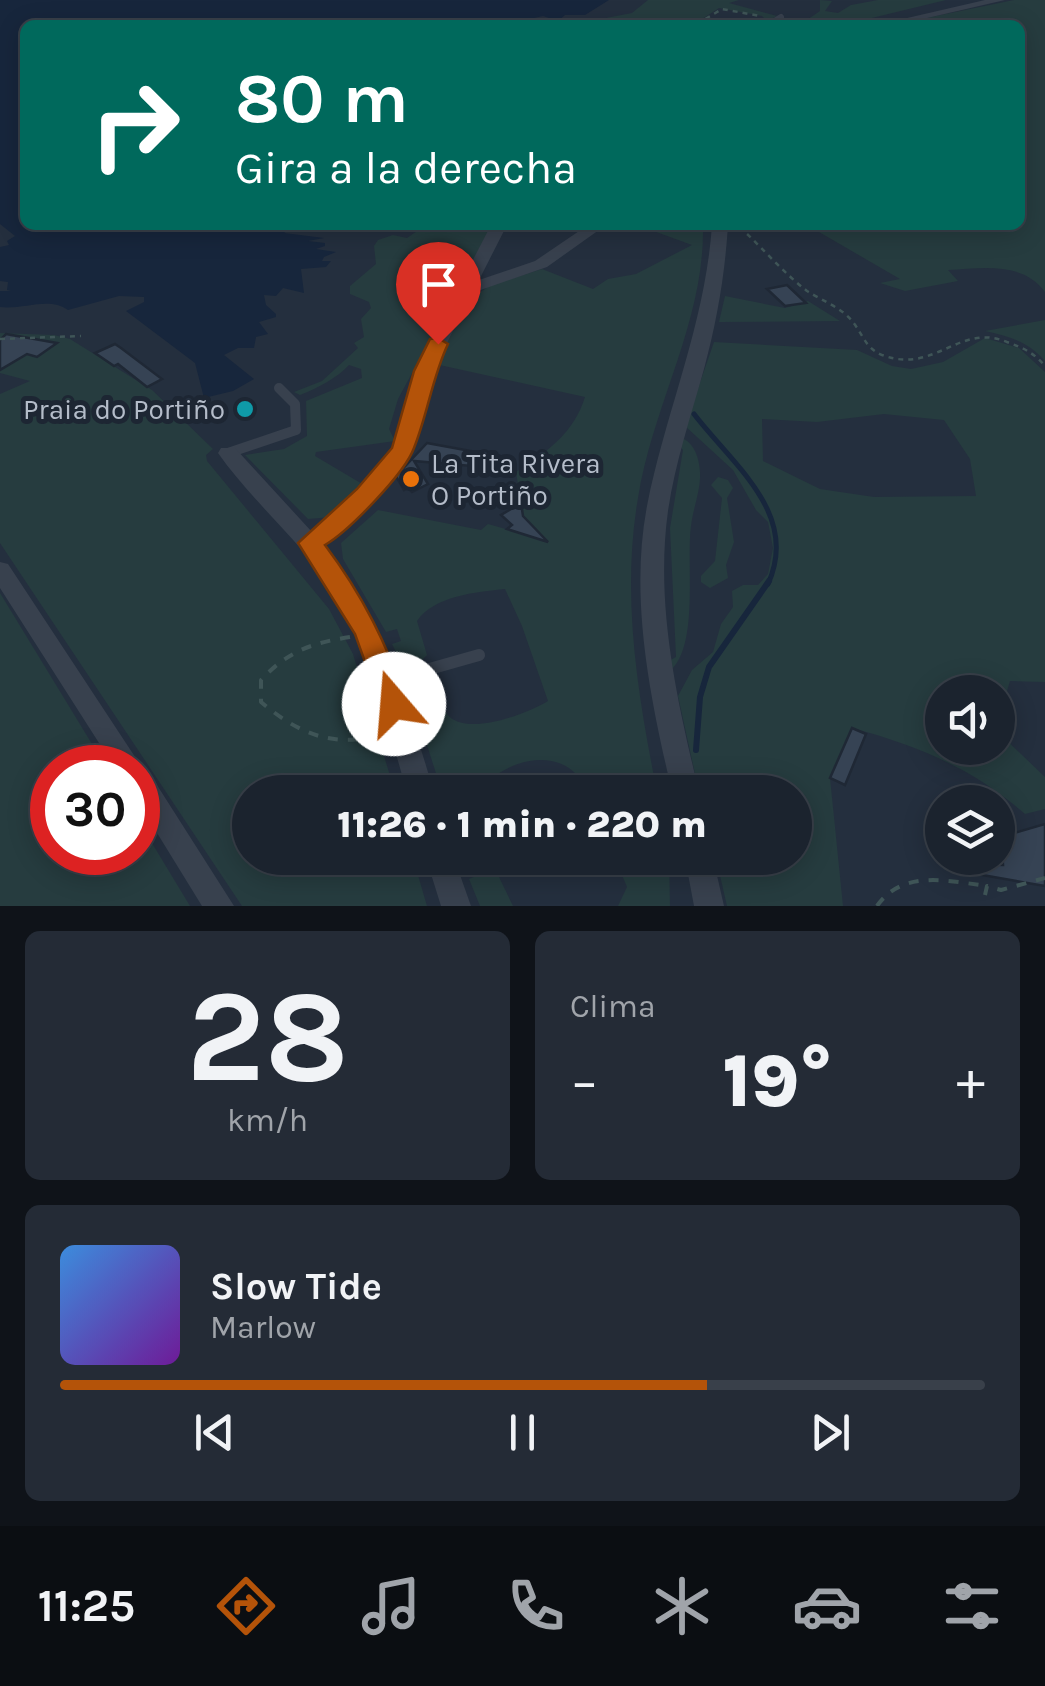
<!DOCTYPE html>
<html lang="es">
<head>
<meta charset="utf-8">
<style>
	body { margin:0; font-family:Karla,sans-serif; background:#242b36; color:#f1f3f6; height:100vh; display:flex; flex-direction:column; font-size:38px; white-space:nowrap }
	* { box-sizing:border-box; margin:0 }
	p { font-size:32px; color:#a0a4aa }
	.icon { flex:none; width:55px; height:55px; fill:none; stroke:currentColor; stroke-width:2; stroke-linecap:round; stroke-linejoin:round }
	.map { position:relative; height:906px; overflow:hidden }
	.drawer { display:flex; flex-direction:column; gap:25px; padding:25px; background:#0f1319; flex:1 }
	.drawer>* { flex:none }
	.top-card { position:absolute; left:20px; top:20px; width:1005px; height:210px; border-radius:15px; box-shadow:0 5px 25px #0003,0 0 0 2px #39404a; background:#00695c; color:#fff; overflow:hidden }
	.fabs { position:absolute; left:925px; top:675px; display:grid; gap:20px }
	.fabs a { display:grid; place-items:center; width:90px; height:90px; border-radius:50%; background:#1b232e; box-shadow:0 5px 25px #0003,0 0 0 2px #39404a; font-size:50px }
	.speed { position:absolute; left:30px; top:745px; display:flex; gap:20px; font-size:50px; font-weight:700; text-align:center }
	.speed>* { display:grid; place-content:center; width:130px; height:130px; border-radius:50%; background:#1b232e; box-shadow:0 5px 25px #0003,0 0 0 2px #39404a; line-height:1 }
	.speed .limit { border:15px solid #d22; background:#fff; color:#111 }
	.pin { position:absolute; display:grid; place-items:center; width:85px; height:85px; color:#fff; margin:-102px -42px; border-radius:50% 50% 50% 0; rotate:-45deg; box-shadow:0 0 10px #0007 }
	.pin .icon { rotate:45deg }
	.me { position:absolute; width:110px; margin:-55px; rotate:342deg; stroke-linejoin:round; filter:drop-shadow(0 0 8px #0008) }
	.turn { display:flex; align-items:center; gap:35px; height:210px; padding:0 50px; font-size:45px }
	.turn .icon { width:130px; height:130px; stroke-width:2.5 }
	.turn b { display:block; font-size:70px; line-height:85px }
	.big { font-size:75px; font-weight:800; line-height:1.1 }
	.drawer .widget { flex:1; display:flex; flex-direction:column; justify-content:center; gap:15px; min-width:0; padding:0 35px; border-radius:15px; background:#242b36 }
	.drawer .dial { align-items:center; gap:0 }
	.dial b { font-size:130px; line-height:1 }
	.song { display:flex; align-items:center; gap:30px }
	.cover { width:120px; height:120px; border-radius:15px; background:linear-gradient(135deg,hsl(210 70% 55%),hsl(280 70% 35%)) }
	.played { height:10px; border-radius:5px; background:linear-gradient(90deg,#b45309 70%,#39404a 70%) }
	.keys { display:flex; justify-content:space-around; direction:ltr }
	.heat { display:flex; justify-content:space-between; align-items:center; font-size:55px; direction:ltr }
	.drawer .tiles { flex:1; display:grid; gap:25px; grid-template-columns:1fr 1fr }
	.widget:last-child { grid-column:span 2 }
	.trip { position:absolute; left:232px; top:775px; width:580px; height:100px; border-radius:50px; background:#1b232e; box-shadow:0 5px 25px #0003,0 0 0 2px #39404a; font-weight:800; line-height:100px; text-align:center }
	.tabs { display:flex; height:160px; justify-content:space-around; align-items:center; background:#0b0e12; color:#a0a4aa }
	.tabs .icon { width:70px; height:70px }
	.tabs .on { color:#b45309 }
	.tabs b { font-size:45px; color:#f1f3f6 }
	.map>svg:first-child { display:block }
	.green { fill:#263c3f; fill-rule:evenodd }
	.water { fill:#17263c }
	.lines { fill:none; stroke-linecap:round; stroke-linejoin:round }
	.stream-far1 { stroke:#17263c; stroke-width:5 }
	.stream { stroke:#17263c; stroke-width:6 }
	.building { fill:#364354; stroke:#1f2835; stroke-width:2.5 }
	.path-far1 { stroke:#3f5557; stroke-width:2.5; stroke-dasharray:5 5; stroke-linecap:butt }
	.path { stroke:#3f5557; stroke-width:4; stroke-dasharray:10 10; stroke-linecap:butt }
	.lane-far2 { stroke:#38414e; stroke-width:6 }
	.lane-far1 { stroke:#38414e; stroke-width:10 }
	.lane { stroke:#38414e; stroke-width:12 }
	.street { fill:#38414e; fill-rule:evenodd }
	.route { fill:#b45309; stroke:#753606; stroke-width:2.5 }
	.culture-dot { fill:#0f9aa8; stroke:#1d2633; stroke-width:4 }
	.food-dot { fill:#e8710a; stroke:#1d2633; stroke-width:4 }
	.labels { text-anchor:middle; stroke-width:10; stroke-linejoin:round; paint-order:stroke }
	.poi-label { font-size:28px; fill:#b4bcc9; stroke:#1d2633; text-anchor:end }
</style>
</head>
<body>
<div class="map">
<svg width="1045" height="906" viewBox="0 0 1045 906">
	<rect width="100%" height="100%" fill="#242f3e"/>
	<!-- green -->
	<g class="green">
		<polygon points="648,0 739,0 729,3 777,16 767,21 762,16 719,8 693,25 616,25 606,18 632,13"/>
		<polygon points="820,0 832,1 825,11 838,13 851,5 878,0 946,0 843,25 776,25 786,18 804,22 820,11"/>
		<path d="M1014,0H1045V292C1022,261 982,268 948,270L958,281L905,291L880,283L900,279L807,225H1020V25H892Z"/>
		<path d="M426,225H492L398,399L389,429L395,441L316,452L315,456L364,485L332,517L308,519L245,455L284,449L307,436L306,401L362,378L361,369L349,365C337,378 318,388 300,395L294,392L322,381L358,348L354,343L364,337L361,319L371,308L369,302L350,294V286L376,264L374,246L378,240L393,235L407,238Z"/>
		<path d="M637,225H703C705,321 653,404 638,498C621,597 638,695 657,792H588C566,742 507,757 477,792H442L408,686L412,681L435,683C438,692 441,707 447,714C465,738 529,713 548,701L522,626L505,589C476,592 434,596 417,621L427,655L419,663L403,666L392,644L401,641L397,629L386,632L343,559L341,543L378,510L481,530L488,524L527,535L536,530L523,516L516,472C547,452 574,433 585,397L435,364L471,298L491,285L542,269L593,289L608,279L636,274L692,245Z"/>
		<polygon points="725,296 785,308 808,301 840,321 719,322"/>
		<path d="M1045,320V361C1029,342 1009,336 985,331Z"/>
		<polygon points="0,333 54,335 70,339 152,390 213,449 206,455 207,461 329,609 353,654 395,792 250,792 250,858 413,858 427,906 242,906 0,543 0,394 30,381 0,373"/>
		<path d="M985,338L1019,348L1045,372V682L1010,681L998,721V692H942V748H998V732L1045,777V809L1025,814C972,768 919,746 852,728L830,778L843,906H727L716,858H795V792H699L678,696L692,670L713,652L721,624L733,607L732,591L743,585H758L768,574L773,548L768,522L756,510L733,470L685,426L714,342L857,350L892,366L911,369L943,362ZM884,414L944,420L970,459L976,496L874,497L820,489L763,461L762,419L817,422Z"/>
		<path d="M684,439C695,445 699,458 700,472C701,490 693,508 691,526C686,563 699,644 671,670L669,661L676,657L670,528L683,450L679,445Z"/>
		<polygon points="718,477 728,480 733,488 727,498 734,542 726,565 728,578 710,588 701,582 701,576 715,561 722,498 711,485"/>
		<polygon points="0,593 106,767 52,768 52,852 138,852 138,820 190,906 0,906"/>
		<polygon points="615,858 669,858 670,906 618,906 627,887"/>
		<polygon points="487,871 499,877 513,906 480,906 469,879"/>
	</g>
	<!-- water -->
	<path class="water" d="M0,0H609L585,15H565L558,21L543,16L502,25H25V225H284L293,227L284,233L324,238L308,241L325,243V246L316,249L336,252L324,257L322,261H331L326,267L301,269L304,293L283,288L276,296L264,295L266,305L276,314V317L259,322L268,334L256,337L254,348H238L224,355L254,379L233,391L204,398L195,363L126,311L144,302V297L119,296L68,310C49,296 23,310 0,307V291H11L7,290L8,282L0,281V247L9,245L7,241L15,236L0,224Z"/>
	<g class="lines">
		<!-- stream-far1 -->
		<path class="stream-far1" d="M694,414C733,465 800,514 768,584"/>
		<!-- stream -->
		<polyline class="stream" points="696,750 700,697 709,667 769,581"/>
	</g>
	<!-- building -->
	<g class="building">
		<polygon points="787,285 806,303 785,306 767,289"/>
		<polygon points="6,334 57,343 37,357 27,354 0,370 0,340"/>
		<polygon points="115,344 121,348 162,379 147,387 118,364 114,366 95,353"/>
		<polygon points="427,443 476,452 472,466 414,461 428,484 412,492 408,488 404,490 396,476"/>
		<polygon points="521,503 523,516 548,542 507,529 512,525 501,515"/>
		<polygon points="852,728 866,734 845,785 830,778"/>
		<polygon points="1045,824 1045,886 965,872 965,864 1003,865 1001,837"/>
	</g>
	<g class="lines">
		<!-- path-far1 -->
		<g class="path-far1">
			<polyline points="697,24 722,9 760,16"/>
			<polyline points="854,25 867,22"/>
			<path d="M744,225L745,232C765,251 785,274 807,291C821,300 842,308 852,321C863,334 865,348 882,355C935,375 959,322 1007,342C1023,348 1033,352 1045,366"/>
			<polyline points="0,339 81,336"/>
		</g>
		<!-- path -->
		<g class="path">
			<path d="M350,637C312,643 288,651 261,680V702C299,734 334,749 383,734"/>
			<polyline points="985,895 987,886 1001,890 1045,878"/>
			<path d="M877,906C903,869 948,881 987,886"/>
		</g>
		<!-- lane-far2 -->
		<polyline class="lane-far2" points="768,25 781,17"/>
		<!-- lane-far1 -->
		<polyline class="lane-far1" points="228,453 296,430 295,404 279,388"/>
		<!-- lane -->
		<g class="lane">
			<polyline points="387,681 479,655"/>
			<polyline points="445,871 487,858"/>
		</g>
		<!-- street -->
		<g class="street">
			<polygon points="985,0 1005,0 897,25 877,25"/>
			<path d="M491,225H507L479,280L535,261L588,225H606L547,267L472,293L433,371L412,450L373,500L338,536L323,545C383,618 407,703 434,792H407C387,726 374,656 337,596C303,543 254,504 218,453L221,448H235L312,532L359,490L392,449L415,371Z"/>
			<path d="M712,225H728C725,274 717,321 704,369C691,416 675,463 668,511C655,605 677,700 699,792H672C651,701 629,600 647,506C666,410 705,325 712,225Z"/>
			<polygon points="0,562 8,564 143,769 148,771 234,906 202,906 138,802 138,768 115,768 0,588"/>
			<polygon points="426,858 454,858 471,906 441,906"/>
			<polygon points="685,858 713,858 724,906 694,906"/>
		</g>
	</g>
	<!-- route -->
	<path class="route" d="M438,338L448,344C432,378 428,413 414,448C405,473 349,531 325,545C364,597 386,643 408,704L404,712L394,716L383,712L355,634L298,543L357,489L392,448L414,371L430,339Z"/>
	<!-- markers -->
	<circle class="culture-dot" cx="245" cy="409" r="10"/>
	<circle class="food-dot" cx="411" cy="479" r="10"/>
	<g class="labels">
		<!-- poi labels -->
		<g class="poi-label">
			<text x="225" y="419">Praia do Portiño</text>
			<text x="431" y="473" text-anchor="start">La Tita Rivera<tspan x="431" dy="32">O Portiño</tspan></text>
		</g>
	</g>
</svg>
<div class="fabs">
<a><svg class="icon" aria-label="sound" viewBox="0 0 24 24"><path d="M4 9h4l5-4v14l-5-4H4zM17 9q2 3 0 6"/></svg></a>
<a><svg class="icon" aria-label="layers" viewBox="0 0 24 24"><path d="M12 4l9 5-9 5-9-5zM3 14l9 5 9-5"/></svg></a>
</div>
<div class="speed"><div class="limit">30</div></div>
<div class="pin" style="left:438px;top:344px;background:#d93025"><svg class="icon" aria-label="arrive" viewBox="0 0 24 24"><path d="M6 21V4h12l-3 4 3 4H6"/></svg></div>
<svg class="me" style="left:394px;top:704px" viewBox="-20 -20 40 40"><circle r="19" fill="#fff"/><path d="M0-13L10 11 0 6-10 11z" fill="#b45309"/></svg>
<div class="trip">11:26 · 1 min · 220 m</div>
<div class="top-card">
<div class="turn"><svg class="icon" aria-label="right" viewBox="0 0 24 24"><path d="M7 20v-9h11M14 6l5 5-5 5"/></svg><div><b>80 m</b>Gira a la derecha</div></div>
</div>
</div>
<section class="drawer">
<div class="tiles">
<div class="widget dial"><b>28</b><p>km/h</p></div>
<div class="widget"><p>Clima</p>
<div class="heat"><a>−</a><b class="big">19°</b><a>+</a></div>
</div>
<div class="widget">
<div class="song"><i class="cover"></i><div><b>Slow Tide</b><p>Marlow</p></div></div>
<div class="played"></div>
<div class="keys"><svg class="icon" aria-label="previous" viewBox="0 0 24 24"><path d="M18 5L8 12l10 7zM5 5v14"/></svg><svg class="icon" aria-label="pause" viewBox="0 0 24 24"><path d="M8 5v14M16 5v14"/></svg><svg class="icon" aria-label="next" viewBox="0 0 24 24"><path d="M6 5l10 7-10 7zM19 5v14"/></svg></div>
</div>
</div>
</section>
<nav class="tabs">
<b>11:25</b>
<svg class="icon on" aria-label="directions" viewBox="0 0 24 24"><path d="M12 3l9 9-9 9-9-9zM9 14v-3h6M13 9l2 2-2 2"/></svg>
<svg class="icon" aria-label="music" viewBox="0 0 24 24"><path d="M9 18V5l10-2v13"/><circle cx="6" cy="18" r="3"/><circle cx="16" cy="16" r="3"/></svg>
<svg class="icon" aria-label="phone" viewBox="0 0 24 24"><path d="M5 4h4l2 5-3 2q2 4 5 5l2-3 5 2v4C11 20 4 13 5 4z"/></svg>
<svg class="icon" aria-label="climate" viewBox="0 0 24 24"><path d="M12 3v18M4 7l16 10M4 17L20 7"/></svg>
<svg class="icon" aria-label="car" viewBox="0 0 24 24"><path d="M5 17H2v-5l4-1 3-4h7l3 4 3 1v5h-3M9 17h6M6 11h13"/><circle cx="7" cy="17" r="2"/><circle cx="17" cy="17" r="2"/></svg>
<svg class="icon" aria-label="filters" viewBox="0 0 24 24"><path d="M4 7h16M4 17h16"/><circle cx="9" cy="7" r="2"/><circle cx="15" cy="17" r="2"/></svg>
</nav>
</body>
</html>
